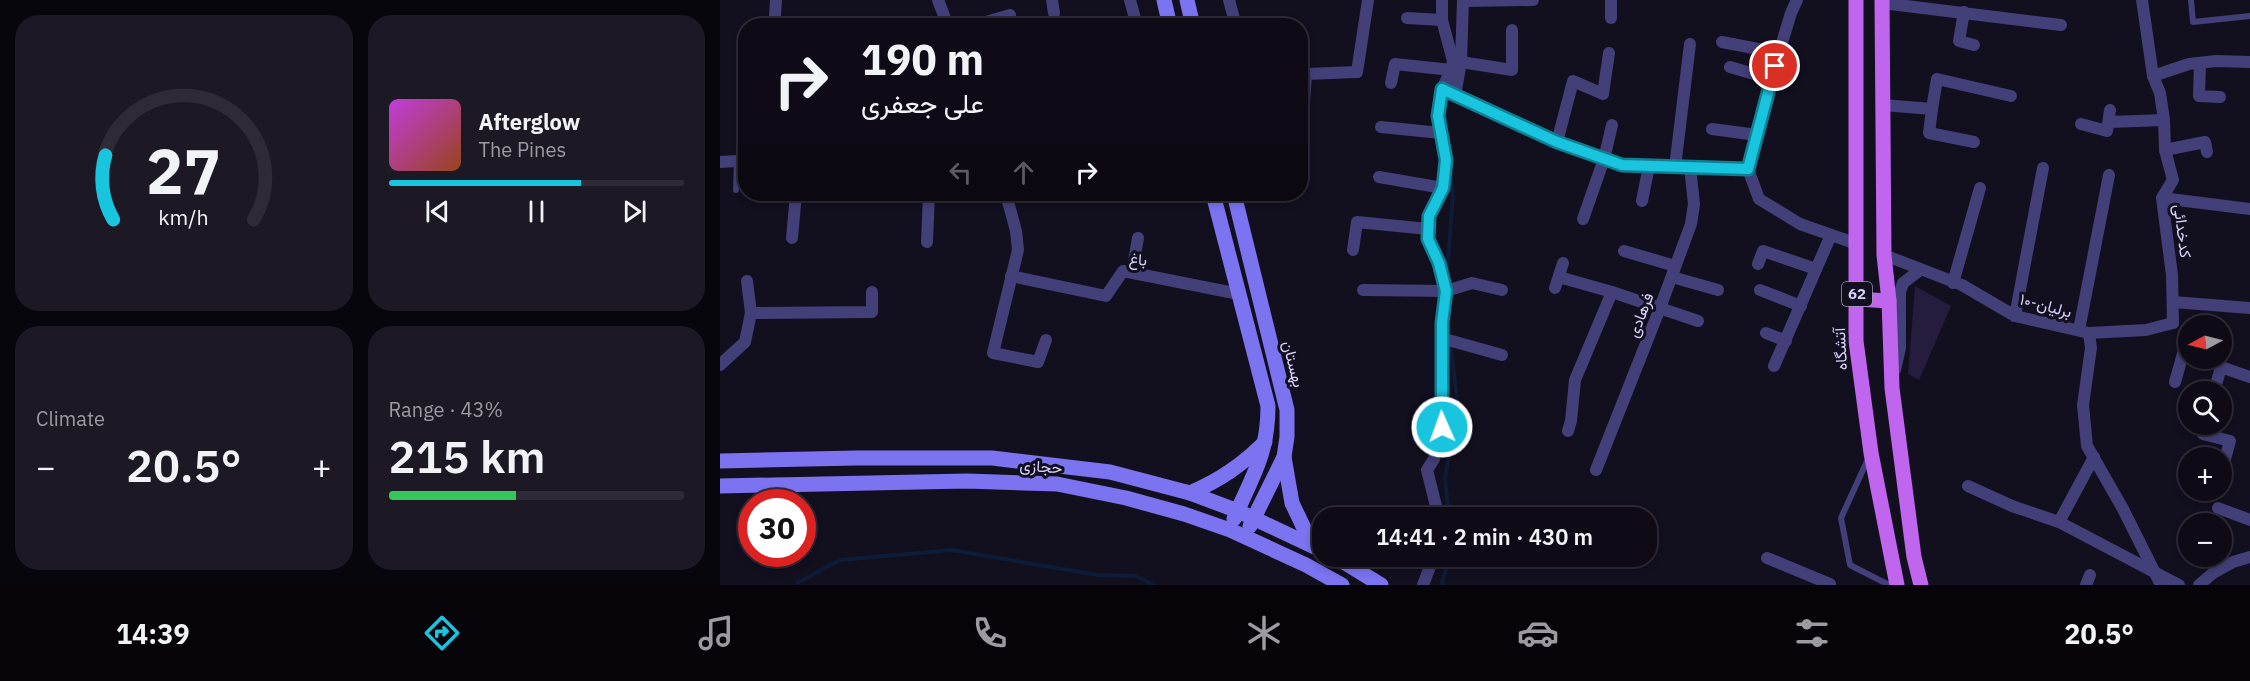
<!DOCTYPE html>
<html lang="en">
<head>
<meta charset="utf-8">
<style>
	body { margin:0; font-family:"IBM Plex Sans",Vazirmatn,sans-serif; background:#1c1924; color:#f1f3f6; height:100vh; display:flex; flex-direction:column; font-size:22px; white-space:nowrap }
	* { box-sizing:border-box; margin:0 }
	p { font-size:20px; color:#9b9ba1 }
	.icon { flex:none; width:33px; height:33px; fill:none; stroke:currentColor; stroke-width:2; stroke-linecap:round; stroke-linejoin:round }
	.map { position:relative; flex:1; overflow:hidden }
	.drawer { display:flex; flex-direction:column; gap:15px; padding:15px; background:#08060d; width:720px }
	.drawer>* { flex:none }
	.banner { position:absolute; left:18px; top:18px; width:570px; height:183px; border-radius:24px; box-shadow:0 3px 9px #0003,0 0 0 2px #2e2b36; background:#0e0b17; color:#f1f3f6; overflow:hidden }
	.needle { width:39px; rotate:263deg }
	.tools { position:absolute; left:1458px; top:315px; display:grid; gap:12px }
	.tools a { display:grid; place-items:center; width:54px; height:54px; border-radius:50%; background:#0e0b17; box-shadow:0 3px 9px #0003,0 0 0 2px #2e2b36; font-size:30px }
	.speed { position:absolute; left:18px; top:489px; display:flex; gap:12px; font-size:30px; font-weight:700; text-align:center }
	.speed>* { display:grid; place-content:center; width:78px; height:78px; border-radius:50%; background:#0e0b17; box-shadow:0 3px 9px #0003,0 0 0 2px #2e2b36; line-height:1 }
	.speed .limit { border:9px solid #d22; background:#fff; color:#111 }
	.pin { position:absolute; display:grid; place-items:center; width:51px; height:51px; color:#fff; margin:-26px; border:3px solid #fff; border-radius:50%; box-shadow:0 2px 6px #0007 }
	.me { position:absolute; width:66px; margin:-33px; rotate:358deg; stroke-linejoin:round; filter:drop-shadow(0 0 4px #0008) }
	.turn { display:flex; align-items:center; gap:21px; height:126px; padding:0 24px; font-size:27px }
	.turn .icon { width:78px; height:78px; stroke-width:2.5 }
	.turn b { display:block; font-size:42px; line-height:51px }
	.lanes { display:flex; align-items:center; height:57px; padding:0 24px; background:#0003; justify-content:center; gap:30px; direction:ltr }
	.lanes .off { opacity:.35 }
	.big { font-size:45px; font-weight:600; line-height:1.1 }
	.drawer .card { flex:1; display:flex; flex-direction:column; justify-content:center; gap:9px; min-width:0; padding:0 21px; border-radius:24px; background:#1c1924 }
	.drawer .dial { align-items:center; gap:0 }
	.dial svg { height:156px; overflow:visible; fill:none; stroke:#2e2b36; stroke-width:7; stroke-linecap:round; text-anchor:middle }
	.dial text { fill:#f1f3f6; stroke:none }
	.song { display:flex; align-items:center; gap:18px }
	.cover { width:72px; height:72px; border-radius:9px; background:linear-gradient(135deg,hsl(290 70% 55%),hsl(20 70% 35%)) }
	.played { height:6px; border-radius:3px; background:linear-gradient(90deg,#19c4df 65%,#2e2b36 65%) }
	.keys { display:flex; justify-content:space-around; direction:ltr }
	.heat { display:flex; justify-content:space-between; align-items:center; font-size:33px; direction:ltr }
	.charge { height:9px; border-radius:4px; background:linear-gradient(90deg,#34c759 43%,#2e2b36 0) }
	.drawer .tiles { flex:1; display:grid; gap:15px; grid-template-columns:repeat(2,1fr) }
	.trip { position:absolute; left:592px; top:507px; width:345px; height:60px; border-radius:24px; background:#0e0b17; box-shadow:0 3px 9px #0003,0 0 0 2px #2e2b36; font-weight:600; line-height:60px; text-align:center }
	.menu { display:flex; height:96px; justify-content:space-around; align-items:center; background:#060409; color:#9b9ba1 }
	.menu .icon { width:42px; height:42px }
	.menu .on { color:#19c4df }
	.menu b { font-size:27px; color:#f1f3f6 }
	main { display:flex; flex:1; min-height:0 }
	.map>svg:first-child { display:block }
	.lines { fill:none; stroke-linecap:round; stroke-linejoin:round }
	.stream { stroke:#0e1c38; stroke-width:4 }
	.building { fill:#251d3e }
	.service { stroke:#433f79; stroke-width:6 }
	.minor { stroke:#433f79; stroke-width:12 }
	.secondary { stroke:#7b73f0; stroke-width:15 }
	.primary { stroke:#c065ee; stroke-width:15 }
	.route-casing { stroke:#107f91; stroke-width:15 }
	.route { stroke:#19c4df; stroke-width:10 }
	.labels { text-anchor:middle; stroke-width:6; stroke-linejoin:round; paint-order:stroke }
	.shield { fill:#120f1f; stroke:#9d98b8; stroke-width:1.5 }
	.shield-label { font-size:15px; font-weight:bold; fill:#d8d2fa }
	.street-label { font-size:16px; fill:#d8d2fa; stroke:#120f1f }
</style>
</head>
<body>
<main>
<section class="drawer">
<div class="tiles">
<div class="card dial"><svg viewBox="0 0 100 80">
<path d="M14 69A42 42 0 1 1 86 69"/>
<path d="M14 69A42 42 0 0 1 10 36" stroke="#19c4df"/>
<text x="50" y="56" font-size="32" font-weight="700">27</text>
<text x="50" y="72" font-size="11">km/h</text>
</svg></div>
<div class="card">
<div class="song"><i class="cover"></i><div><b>Afterglow</b><p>The Pines</p></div></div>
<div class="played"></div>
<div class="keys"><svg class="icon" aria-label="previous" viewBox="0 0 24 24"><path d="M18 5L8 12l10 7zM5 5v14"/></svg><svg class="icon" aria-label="pause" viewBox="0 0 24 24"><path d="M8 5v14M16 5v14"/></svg><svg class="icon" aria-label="next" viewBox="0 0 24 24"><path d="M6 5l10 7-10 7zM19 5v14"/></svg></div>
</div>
<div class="card"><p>Climate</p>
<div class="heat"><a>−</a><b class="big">20.5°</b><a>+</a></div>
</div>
<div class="card"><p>Range · 43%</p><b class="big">215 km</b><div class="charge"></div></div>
</div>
</section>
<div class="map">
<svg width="1530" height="585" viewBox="0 0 1530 585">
	<rect width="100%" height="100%" fill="#120f1f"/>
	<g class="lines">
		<!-- stream -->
		<g class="stream">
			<polyline points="724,110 726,127"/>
			<polyline points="727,273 733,194 730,170"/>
			<polyline points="727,316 738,408 725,478 729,518"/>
			<polyline points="77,583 120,560 232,550 378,575 416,576 434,585"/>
			<polyline points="723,585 722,582 730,556"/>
		</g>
	</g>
	<!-- building -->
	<polygon class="building" points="1195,286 1231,306 1199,380 1188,374"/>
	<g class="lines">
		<!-- service -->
		<g class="service">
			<polyline points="1471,0 1473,22 1530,16"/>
			<polyline points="16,190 17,161"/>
			<polyline points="1148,459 1121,518 1130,565 1169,585"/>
		</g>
		<!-- minor -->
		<g class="minor">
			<polyline points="218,0 228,26"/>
			<polyline points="332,0 334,13"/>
			<polyline points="410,0 417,26"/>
			<polyline points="509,0 516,26"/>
			<polyline points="891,0 891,18"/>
			<polyline points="1422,0 1433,76 1440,93 1444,120 1445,150 1453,180 1442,198 1452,275 1453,323"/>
			<polyline points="743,1 813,0"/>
			<polyline points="1162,3 1341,25"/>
			<polyline points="1244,12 1239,41 1254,45"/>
			<polyline points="55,15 56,0"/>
			<polyline points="687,18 722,20"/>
			<polyline points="252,26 290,15"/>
			<polyline points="1002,42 1059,53"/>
			<polyline points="741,62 792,70 792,30"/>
			<polyline points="1480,63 1479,96 1500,97"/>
			<polyline points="1010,67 1051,79"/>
			<polyline points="1433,76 1469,64 1496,61 1530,62"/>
			<polyline points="671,83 675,64 731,70"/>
			<polyline points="722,89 837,142 902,165 1028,169 1039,199 1080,224 1137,244"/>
			<polyline points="735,96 741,62 743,0"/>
			<polyline points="580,102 584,102 586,74 637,72 648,0"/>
			<polyline points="1163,105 1212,109 1217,79 1291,96"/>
			<polyline points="1212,109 1209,133 1254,142"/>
			<polyline points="1389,122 1444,120"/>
			<polyline points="580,123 584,102"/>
			<polyline points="1361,124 1387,131 1390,110"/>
			<polyline points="661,127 721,133"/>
			<polyline points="992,129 1037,135"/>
			<polyline points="837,142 853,81 883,94 889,53"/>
			<polyline points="1445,150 1485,142 1487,152"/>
			<polyline points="0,162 17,161 26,163"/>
			<polyline points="955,167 970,44"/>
			<polyline points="1028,169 1051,79 1071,13 1077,0"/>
			<polyline points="659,177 723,188"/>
			<polyline points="286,194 296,231 298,250 273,353 318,362 326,340"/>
			<polyline points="1442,198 1530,209"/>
			<polyline points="922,201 929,166"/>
			<polyline points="863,219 884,159 892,125"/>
			<polyline points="72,238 76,194"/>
			<polyline points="207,242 209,194"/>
			<polyline points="633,250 637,222 708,229"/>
			<polyline points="904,251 955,266"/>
			<polyline points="1164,255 1242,285 1295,316 1369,333 1426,330 1453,323"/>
			<polyline points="1038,264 1043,251 1096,269"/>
			<polyline points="412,272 418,238"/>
			<polyline points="291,276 386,296 403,271 519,294"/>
			<polyline points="839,277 892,292"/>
			<polyline points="952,277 998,290"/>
			<polyline points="27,281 31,313"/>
			<polyline points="1233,283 1260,188"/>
			<polyline points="835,288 843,263"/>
			<polyline points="643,290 726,291 752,283 782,290"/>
			<polyline points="1040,290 1081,306"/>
			<polyline points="1453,302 1530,308"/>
			<polyline points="1295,316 1323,168"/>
			<polyline points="1359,330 1389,175"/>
			<polyline points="1046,333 1066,341"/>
			<polyline points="1369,333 1371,348 1363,405 1367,446 1403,509 1441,585"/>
			<polyline points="721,338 782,355"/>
			<polyline points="1488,358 1501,367 1530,377"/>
			<polyline points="0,365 25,342 31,313 152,312 152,292"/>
			<polyline points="1054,366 1111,235"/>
			<polyline points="1175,370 1180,348 1180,292 1183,283 1200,270"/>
			<polyline points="1455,382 1467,340"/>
			<polyline points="1494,392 1501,367"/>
			<polyline points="1486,424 1483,434 1510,441 1505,459"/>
			<polyline points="848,431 851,421 855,380 892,292 978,321"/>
			<polyline points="876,470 940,308 971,224 974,204 970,167"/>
			<polyline points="1248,486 1292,506 1339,522 1459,585"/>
			<polyline points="1498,508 1530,520"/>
			<polyline points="719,518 707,470 714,459 722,427 721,323 726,291 719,263 708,239 709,216 723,188 726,160 718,116 722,89 731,70 733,61 722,20 722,0"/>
			<polyline points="1339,522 1374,457"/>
			<polyline points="1047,558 1110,584"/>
			<polyline points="703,585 714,556"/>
			<polyline points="1366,585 1370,575"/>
			<polyline points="1479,585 1493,573 1513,562 1530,557"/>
		</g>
		<!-- secondary -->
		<g class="secondary">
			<polyline points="444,0 450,26"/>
			<polyline points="467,0 473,26"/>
			<path d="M493,194L548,406C548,455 532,476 514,519"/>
			<polyline points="514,194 567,410 567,437 564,457 530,526"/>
			<polyline points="564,457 572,503 592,545"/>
			<polyline points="0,461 136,458 272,458 390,472 470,493 518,511 603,551"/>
			<polyline points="0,486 247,481 337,484 406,498 464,514 510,530 586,565 622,585"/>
			<path d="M470,493C500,480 522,465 545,442"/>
			<polyline points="614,556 661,585"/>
		</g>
		<!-- primary -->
		<g class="primary">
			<polyline points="1136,0 1136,341 1151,453 1177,585"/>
			<polyline points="1162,0 1164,255 1169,301 1172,388 1194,557 1201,585"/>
			<polyline points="1137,299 1169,301"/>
		</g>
	</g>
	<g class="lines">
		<defs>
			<polyline id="route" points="722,427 722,323 726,291 719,263 708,239 709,216 723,188 726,160 718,116 722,89 837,142 902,165 1028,169 1055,66"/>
		</defs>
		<!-- route casing -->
		<use href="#route" class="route-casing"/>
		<!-- route -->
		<use href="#route" class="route"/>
	</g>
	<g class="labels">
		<!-- shield labels -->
		<rect class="shield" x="1122" y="282" width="30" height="24" rx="4.5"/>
		<g class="shield-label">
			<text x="1137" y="299">62</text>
		</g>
		<!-- street labels -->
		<g class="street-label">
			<text transform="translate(1463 231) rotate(83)" y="6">کدخدائی</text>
			<text transform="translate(418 259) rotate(4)" y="6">باغ</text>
			<text transform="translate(1326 305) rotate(15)" y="6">۱۰-برلیان</text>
			<text transform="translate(920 315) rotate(-69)" y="6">فرهادی</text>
			<text transform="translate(1120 349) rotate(-93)" y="6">آتشگاه</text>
			<text transform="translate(574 364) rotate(76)" y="6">بهستان</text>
			<text transform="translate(321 466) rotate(4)" y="6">حجازی</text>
		</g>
	</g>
</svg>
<div class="tools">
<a><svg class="needle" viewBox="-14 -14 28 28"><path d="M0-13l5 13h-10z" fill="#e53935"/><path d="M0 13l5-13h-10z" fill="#9b9ba1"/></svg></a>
<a><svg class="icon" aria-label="search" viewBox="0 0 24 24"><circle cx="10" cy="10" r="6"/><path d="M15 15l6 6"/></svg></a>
<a>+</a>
<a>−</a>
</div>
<div class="speed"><div class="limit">30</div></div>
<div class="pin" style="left:1055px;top:66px;background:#d93025"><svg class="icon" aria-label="arrive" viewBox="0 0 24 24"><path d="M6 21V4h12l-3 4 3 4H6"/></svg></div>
<svg class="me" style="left:722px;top:427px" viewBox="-20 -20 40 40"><circle r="17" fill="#19c4df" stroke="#fff" stroke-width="3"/><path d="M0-11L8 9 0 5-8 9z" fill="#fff"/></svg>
<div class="trip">14:41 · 2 min · 430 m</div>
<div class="banner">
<div class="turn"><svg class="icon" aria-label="right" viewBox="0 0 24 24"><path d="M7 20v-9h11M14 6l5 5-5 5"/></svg><div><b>190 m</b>علی جعفری</div></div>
<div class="lanes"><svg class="icon off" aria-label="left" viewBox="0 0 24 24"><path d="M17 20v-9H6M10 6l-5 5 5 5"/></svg><svg class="icon off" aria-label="ahead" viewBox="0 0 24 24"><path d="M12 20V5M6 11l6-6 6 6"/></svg><svg class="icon" aria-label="right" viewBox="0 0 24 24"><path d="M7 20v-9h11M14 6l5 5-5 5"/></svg></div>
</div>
</div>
</main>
<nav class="menu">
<b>14:39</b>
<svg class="icon on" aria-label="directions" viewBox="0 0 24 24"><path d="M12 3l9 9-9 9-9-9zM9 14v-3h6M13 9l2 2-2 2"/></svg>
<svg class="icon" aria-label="music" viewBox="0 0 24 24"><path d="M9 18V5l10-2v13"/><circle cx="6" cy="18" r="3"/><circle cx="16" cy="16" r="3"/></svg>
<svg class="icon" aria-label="phone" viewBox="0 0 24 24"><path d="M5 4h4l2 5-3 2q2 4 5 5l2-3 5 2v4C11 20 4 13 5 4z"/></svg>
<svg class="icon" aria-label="climate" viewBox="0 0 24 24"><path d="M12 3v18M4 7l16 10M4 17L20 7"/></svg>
<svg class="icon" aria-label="car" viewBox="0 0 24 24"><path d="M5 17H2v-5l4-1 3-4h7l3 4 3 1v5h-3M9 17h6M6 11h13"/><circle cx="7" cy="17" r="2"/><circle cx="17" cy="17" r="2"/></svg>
<svg class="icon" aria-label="filters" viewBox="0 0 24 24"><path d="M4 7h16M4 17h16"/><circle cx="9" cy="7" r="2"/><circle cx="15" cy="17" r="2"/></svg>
<b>20.5°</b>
</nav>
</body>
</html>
